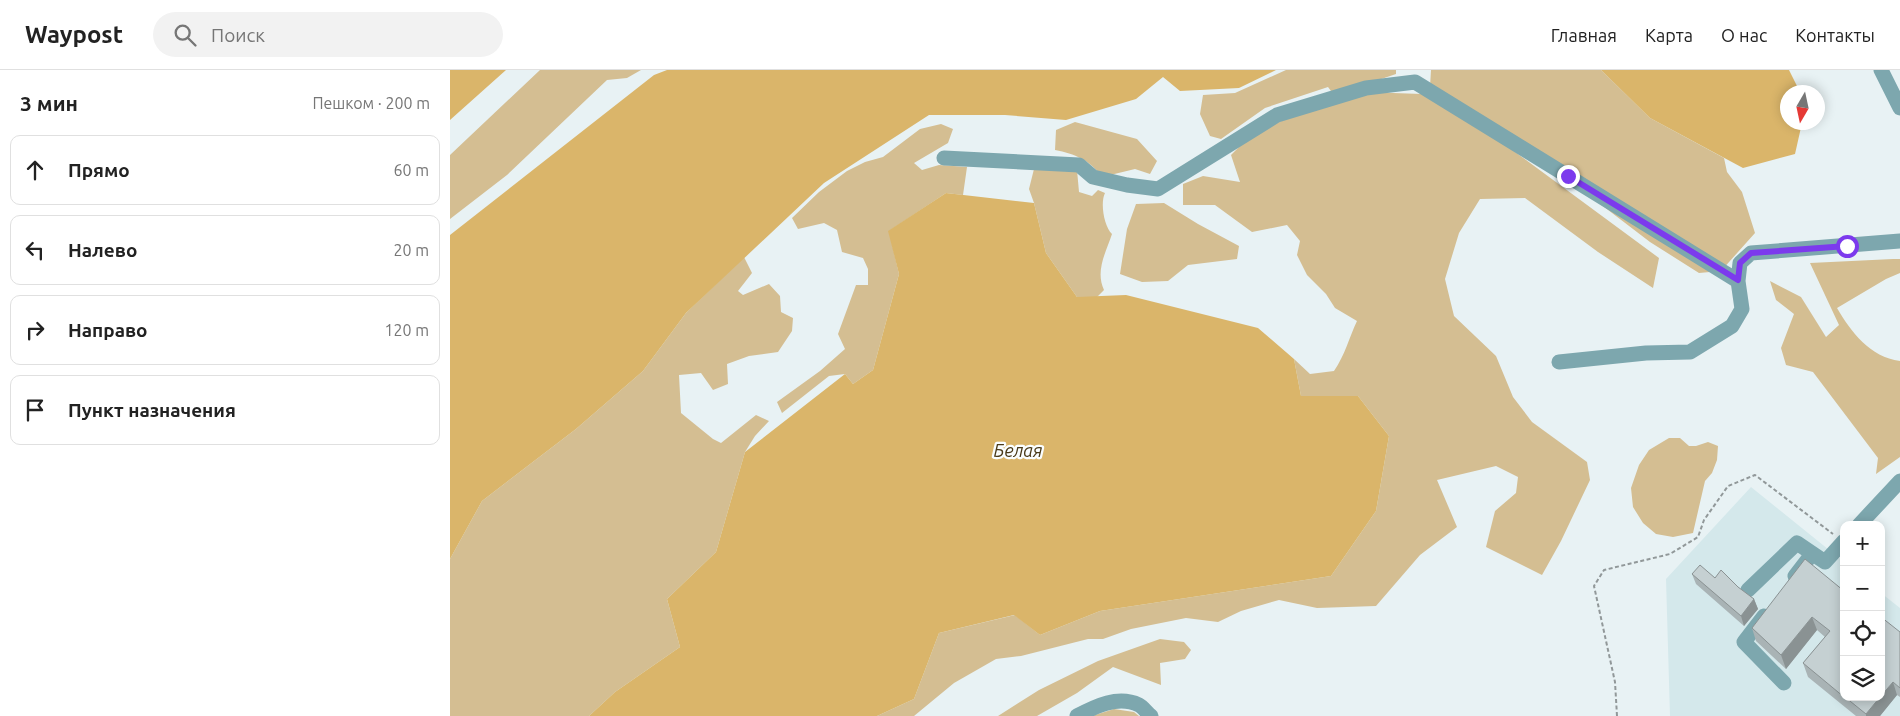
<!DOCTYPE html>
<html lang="ru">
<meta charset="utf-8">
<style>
body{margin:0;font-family:Ubuntu,sans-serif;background:#f2f2f2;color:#222}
.controls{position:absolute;right:15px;bottom:15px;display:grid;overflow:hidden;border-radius:10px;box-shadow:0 2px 12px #0003}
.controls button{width:45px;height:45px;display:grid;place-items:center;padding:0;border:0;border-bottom:1px solid #e0e0e0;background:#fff;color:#222;font:25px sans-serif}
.compass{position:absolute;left:1330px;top:15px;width:45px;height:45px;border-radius:50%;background:#fff;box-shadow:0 2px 12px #0003;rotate:189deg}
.stop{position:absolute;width:15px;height:15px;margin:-11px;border:4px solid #7c3aed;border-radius:50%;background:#fff}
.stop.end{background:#7c3aed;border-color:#fff;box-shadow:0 1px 5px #0008}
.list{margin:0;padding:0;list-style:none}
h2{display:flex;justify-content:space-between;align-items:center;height:65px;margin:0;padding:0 20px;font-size:21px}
h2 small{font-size:16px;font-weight:400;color:#767676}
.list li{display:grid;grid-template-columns:32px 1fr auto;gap:15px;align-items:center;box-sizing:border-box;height:70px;margin:0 10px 10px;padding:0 10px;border:1px solid #e0e0e0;border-radius:10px}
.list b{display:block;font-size:19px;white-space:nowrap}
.list em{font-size:16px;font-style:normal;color:#767676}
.icon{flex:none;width:28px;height:28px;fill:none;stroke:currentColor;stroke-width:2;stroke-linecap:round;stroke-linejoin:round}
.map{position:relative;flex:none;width:1450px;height:646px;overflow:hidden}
header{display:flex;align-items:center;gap:30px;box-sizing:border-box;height:70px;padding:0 25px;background:#fff;border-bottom:1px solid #e0e0e0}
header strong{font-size:24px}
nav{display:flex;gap:28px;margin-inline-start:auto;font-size:18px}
.search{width:350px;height:45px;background:#f2f2f2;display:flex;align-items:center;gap:12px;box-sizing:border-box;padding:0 18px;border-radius:28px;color:#767676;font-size:19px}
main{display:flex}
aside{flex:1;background:#fff}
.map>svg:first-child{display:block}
.built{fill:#d4e8eb}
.green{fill:#d4be92}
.water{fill:#dab56a}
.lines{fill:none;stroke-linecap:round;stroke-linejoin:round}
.path{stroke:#919899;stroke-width:2;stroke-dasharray:4 2.5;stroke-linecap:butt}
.minor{stroke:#7da7ae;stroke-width:15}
.wall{fill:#a9b3b5}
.shaded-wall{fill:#8a9293}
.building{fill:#c5d0d2;stroke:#8a9293}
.route{stroke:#7c3aed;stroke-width:6}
.labels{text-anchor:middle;stroke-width:4.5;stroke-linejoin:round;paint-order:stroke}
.water-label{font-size:18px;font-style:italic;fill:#4a3a19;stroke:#fafeff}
</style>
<header>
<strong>Waypost</strong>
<div class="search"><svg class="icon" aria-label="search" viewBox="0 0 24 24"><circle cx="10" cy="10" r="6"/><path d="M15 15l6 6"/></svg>Поиск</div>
<nav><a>Главная</a><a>Карта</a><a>О нас</a><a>Контакты</a></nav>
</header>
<main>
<aside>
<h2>3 мин<small>Пешком · 200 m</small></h2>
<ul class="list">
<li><svg class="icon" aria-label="ahead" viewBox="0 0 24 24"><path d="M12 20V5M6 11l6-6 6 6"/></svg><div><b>Прямо</b></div><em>60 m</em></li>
<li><svg class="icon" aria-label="left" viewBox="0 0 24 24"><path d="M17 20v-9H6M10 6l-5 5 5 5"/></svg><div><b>Налево</b></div><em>20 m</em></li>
<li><svg class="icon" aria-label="right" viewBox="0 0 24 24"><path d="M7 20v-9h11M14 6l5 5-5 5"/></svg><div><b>Направо</b></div><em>120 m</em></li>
<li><svg class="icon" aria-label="arrive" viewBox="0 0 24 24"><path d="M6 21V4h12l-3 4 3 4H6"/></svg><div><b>Пункт назначения</b></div></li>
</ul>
</aside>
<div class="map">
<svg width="1450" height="646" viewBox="0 0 1450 646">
<rect width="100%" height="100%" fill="#e8f2f4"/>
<path class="built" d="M1301,417L1394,492V627H1431V523L1450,538V646H1220L1216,509Z"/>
<path class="green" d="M90,0H191L177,8L157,10L57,105L0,149V85Z
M836,0H946V4L884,25L878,17L815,38L771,69L760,66L750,44L753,25L785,23Z
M981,0H1151L1200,48L1274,88L1277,102L1292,122L1305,163L1271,201L1249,203L1200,172L1048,56L980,17Z
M914,22L972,24L1057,76L1209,188L1203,218L1148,182L1075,128L1030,129L1009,163L995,209L1004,246L1046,286L1063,327L1082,352L1137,392L1140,410L1111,471L1092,505L1036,477L1045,441L1066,423L1068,407L1046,396L987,410L1007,457L970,485L926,536L867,538L829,530L791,541L768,552L736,548L681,559L653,569H638L571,586L546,589L504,613L464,646H427L464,629L489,563L565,545L590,565L650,541L881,506L926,441L939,366L908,326H851L844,289L860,304L884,301C895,285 899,268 907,251L885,238L876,224L857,205L847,185L850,171L837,155L802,162L765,135H733V114L753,106L790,112L781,85L806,60Z
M625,52L687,69L707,91L700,104L685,99L652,107C640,90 625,84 605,80L606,60Z
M491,54L503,59L498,73L464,93L472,100L489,95L517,97L513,125L496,123L439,161L449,204L423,300L403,314L395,304L379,306L332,343L327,332L370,301L395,279L388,264L406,215H418V199L413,188L392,182L387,160L374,153L348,159L342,148L369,122L397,101L415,92L433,87L470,59Z
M584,99L627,100L629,122L642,126L648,120L655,123C650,133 654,156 662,164C656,182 645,201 654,220L647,227H627L596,183L584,133L579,119Z
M714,133L748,154L789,176L787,189L738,195L718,211L692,212L670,204L677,159L686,134Z
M294,187L302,203L288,221L293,225L319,214L330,226L331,242L343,248L342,261L328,282L299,286L277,294L278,314L263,320L251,303L229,305L231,343L263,369L271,373L306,345L319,351L305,366L295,382L266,482L217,529L230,577L165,622L139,646H0V489L32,431L126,359L193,301L236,243Z
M1443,189H1450V203L1436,209L1387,238C1401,262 1420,287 1450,291V387L1426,404L1428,388L1363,302L1336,295L1331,278L1344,244L1326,230L1320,211L1351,227L1376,267L1389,255L1360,193Z
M1219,368H1230L1239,376H1246L1258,372L1268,376L1267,390L1262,403L1255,411L1243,463L1223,467L1206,464L1193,453L1183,437L1181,418L1189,395L1199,380Z
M710,569L734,572L741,580L735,589L710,593L711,615L663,597L627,623L587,646H548L589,620L648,591Z
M664,639L684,642L689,646H642Z"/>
<path class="water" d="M0,0H56L0,50Z
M217,0H826L789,18L730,21L713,7L686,29L616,50L555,45H479L374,113L236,243L193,301L126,359L32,431L0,489V165L204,5Z
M1151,0H1339L1350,22H1338V52L1352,53L1345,84L1293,98L1200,48Z
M496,123L584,133L596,183L627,227L676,225L808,258L844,289L851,326H908L939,366L926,441L881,506L650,541L590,565L564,545L489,563L464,629L427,646H139L165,622L230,577L217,529L266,482L295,382L395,304L403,314L423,300L449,204L438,161Z"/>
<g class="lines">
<path class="path" d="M1167,646L1165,612L1144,516L1154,500L1220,484L1248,467L1254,450L1278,416L1305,405L1383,464"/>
<path class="minor" d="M1431,0L1450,38
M494,88L629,95L643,107L677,115L708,119L827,45L916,18L965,12L1288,211
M1109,292L1196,283L1240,282L1282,256L1292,239L1288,211L1290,193L1301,183L1450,171
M1409,455L1450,411
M1345,506L1362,484
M1298,520L1347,473L1375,492L1394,471
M1314,546L1294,572L1334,613
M627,646C646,636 668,625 689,635C693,637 697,643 701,646"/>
</g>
<path class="wall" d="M1242,504L1265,508L1288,517L1304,529L1308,539L1294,556L1246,514Z
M1394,521V627H1431L1450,562V627L1447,625L1430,646H1406L1358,607L1353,593L1375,567L1367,560L1336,599L1306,571L1302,558Z"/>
<path class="shaded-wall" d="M1304,529L1308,539L1294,556L1291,546Z
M1362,547L1367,560L1336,599L1331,585Z
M1443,612L1447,625L1430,646H1416V644L1430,627H1431V626Z"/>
<path class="building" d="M1355,489L1394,521V627L1353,593L1380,561L1362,547L1331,585L1302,558Z
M1250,495L1265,508L1271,500L1288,517L1304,529L1291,546L1242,504Z
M1431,547L1450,562V618L1443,612L1431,626Z
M1395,627H1430L1416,644Z"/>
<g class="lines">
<path class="route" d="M1118,106L1288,210L1290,193L1301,183L1397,176"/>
</g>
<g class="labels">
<g class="water-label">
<text x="568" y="387">Белая</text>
</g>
</g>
</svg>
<div class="controls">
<button>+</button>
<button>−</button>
<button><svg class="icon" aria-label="locate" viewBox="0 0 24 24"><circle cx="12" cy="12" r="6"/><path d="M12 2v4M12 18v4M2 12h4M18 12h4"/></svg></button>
<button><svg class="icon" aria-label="layers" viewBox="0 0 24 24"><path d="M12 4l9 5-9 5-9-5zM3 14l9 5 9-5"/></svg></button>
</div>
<svg class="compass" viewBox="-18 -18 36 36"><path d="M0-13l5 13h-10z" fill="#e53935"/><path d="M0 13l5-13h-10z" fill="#767676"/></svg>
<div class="stop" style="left:1397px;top:176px"></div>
<div class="stop end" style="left:1118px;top:106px"></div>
</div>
</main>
